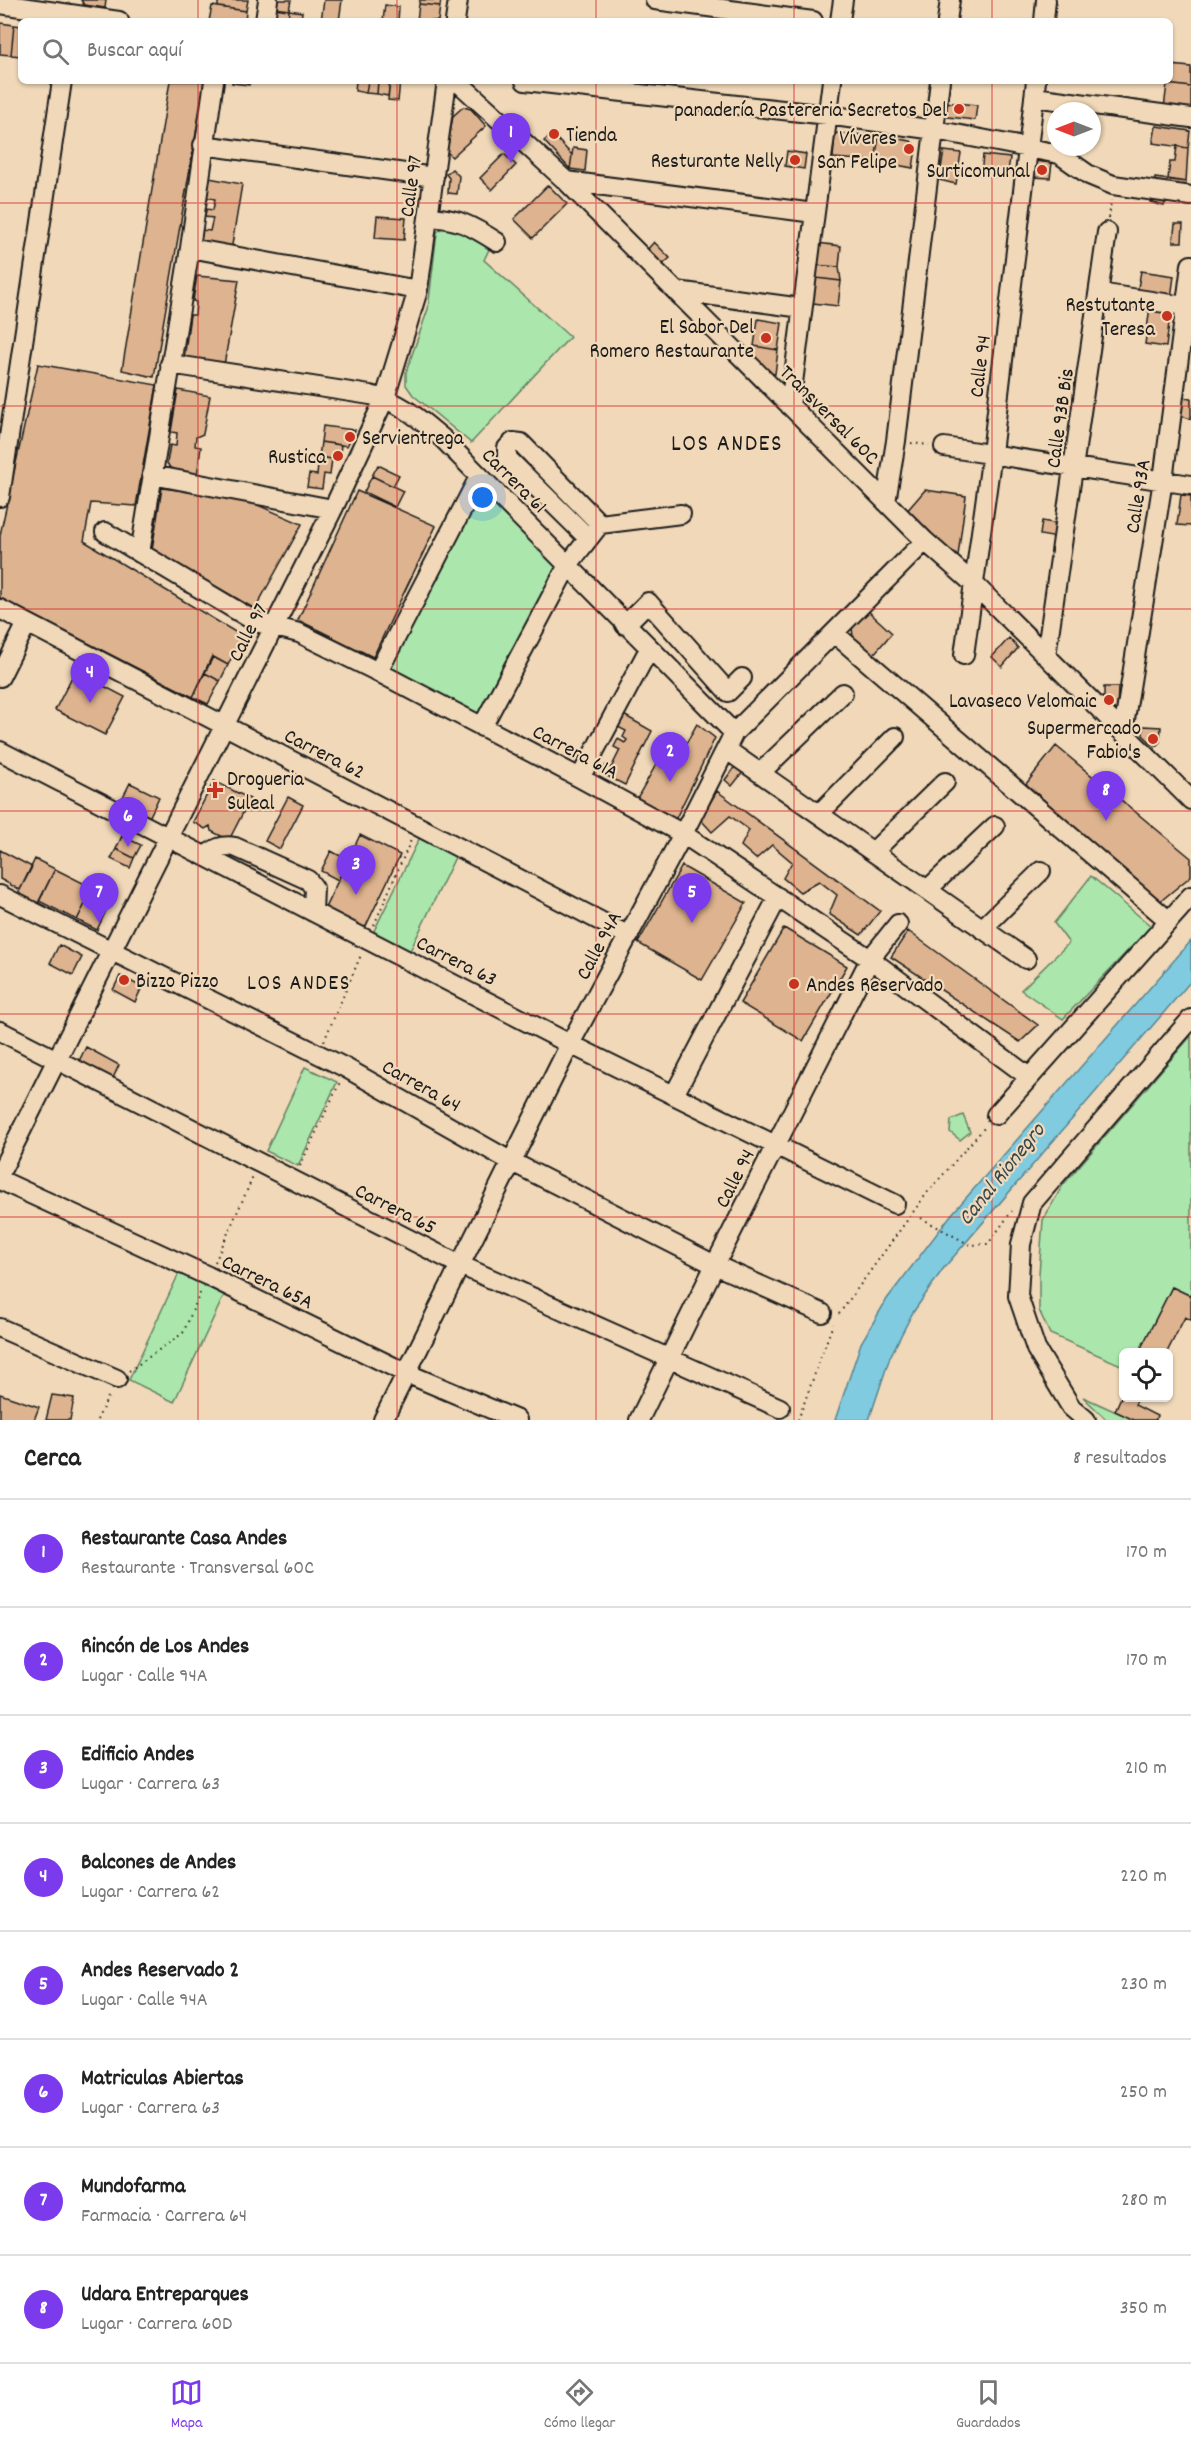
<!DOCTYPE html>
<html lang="es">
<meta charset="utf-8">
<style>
body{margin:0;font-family:Dekko,sans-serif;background:#f2f2f2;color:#222}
.controls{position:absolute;right:18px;bottom:18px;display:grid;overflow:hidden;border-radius:9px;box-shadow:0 2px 4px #0004}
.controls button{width:54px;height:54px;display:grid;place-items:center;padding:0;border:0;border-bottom:2px solid #e0e0e0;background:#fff;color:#222;font:30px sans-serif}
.compass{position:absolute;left:1047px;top:102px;width:54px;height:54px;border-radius:50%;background:#fff;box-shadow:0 2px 4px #0004;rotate:270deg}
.you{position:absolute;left:483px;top:498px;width:21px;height:21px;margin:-15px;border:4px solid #fff;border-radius:50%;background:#1a73e8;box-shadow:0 0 0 9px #1a73e833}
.badge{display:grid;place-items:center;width:39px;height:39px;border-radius:50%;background:#7c3aed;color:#fff;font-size:20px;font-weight:700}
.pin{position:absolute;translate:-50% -50px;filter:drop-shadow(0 2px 3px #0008)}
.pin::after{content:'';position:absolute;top:32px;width:21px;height:18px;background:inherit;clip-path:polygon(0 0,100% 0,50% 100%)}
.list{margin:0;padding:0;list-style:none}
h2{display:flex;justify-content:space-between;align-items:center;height:78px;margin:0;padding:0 24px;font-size:26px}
h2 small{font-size:20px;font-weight:400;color:#767676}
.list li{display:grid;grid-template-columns:39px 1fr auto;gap:18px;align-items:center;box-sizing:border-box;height:108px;padding:0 24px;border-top:2px solid #e0e0e0}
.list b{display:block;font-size:22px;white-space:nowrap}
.list p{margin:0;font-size:20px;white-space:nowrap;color:#767676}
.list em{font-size:20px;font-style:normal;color:#767676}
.icon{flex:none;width:33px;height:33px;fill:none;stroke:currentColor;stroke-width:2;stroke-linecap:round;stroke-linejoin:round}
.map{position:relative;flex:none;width:1191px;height:1420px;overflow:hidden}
.search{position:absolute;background:#fff;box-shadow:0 2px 4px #0004;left:18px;right:18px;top:18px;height:66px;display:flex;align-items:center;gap:15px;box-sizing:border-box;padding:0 21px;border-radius:9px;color:#767676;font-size:22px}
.sheet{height:942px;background:#fff}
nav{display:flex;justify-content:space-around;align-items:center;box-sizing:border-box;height:84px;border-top:2px solid #e0e0e0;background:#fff;font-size:16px;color:#767676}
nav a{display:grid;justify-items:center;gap:3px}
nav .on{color:#7c3aed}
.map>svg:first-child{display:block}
.green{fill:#abe6ac;stroke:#648164;stroke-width:1.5}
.water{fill:#80cbdf;stroke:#588591;stroke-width:1.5}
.building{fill:#deb38f;stroke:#1c1c1c;stroke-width:1.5}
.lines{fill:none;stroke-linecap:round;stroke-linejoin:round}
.minor-casing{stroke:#1c1c1c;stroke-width:22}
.path{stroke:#1c1c1c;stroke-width:2;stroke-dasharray:1.5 4.5;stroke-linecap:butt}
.minor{stroke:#f0d8b8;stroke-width:18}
.grid{fill:none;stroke:#d62828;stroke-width:1.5;stroke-opacity:0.55}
.poi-dot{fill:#c8321e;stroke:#f0d8b8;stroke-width:2}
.labels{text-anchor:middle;stroke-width:4.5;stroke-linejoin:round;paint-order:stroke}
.poi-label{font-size:21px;fill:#1c1c1c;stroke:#f0d8b8;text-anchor:end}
.street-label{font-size:21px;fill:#1c1c1c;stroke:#f0d8b8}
.neighbourhood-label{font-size:22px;letter-spacing:1.5px;fill:#1c1c1c;stroke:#f0d8b8}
.water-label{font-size:22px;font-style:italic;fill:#35484d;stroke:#f0d8b8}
.quarter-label{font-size:24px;letter-spacing:1.5px;fill:#1c1c1c;stroke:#f0d8b8}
</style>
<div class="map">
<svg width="1191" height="1420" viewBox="0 0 1191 1420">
<rect width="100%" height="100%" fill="#f0d8b8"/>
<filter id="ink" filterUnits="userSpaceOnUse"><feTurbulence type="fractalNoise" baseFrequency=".0167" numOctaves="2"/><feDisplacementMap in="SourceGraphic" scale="12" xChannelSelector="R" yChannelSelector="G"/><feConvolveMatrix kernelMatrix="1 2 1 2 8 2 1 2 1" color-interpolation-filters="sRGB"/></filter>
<g filter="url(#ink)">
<path class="green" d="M448,224L491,245L484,260L570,337L471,443L413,395L406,385V372L428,309L437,232Z
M480,489L559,560L479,719L389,669Z
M421,835L457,853L409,953L372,935Z
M1091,876L1151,926L1063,1019L1021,990L1069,943L1054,923Z
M1191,1036V1296L1172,1287L1139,1352H1124L1123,1366L1050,1334L1039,1310V1274L1043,1220L1063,1185Z
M305,1067L337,1082L298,1166L266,1151Z
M963,1115L970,1132L960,1140L950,1132L951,1120Z
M181,1269L226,1291L174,1402L129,1380Z
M1083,1397L1134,1420H1107Z"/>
<path class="water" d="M1191,941V981L943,1269L912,1314L890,1357L869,1420H835L861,1343L887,1299L951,1215Z"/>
<path class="building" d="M81,0H106L105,8L84,5Z
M218,0H248L246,11L218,7Z
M274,0H291L289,10L273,8Z
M324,0H342L339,21H321Z
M420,0H441L440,6L419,4Z
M419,4L440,6L438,21H417Z
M385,5L399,7L398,21H383Z
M212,6L246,11L245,21H209Z
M273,8L289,10L288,21H271Z
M289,10L302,12L301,21H288Z
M0,23L14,25L11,55L0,54Z
M14,25L21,26V56L11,55Z
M1170,65L1191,67V87L1167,84L1168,81H1170Z
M170,81H205L154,377L122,370Z
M232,81H250L249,85L232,83Z
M356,81H368L366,93L355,91Z
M368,81H378L377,94L366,93Z
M378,81H390L388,96L377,94Z
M390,81H400L398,101L388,100Z
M1167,84L1191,87V112L1164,108Z
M943,102L977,105L975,120L948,117L942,112Z
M463,107L471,109L486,126L452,157L447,152L453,116Z
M1156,126L1190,131L1188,148L1153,143Z
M835,133L879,136L875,161L833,158Z
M879,136L911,141L916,148L913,168L875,161Z
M549,137H555L572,155L570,169L544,141Z
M1177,146L1188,148L1186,182L1168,179L1170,162H1175Z
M573,148L587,150L585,171L570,169Z
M934,149L944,151L939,180L929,179Z
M787,151L806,154L804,169L785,166Z
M944,151L961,153L956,184L939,180Z
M504,154L516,165L492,190L480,178Z
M983,155L1010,158L1007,178L981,175Z
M1034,161L1052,163L1050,178L1033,177Z
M452,169L459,176L457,194L448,193L449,178L446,174Z
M209,178L242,184L231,251L198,245L201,230L210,231L213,218L205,217L206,209L213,210L215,199L205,197Z
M1155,178L1186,182L1185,190L1154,189Z
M548,185L567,204L533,238L514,219Z
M1152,195L1166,199L1164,206L1150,202Z
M377,216L406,218L404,240L375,238Z
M1175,224H1183L1182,242H1173Z
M654,242L670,258L661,266L646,251Z
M817,243L841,246L839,267L814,265Z
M814,265L839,267L841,281L816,278Z
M1141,271L1174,276L1171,298L1137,293Z
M197,276L239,280L224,365L184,359L190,315H195L196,302L193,301Z
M816,278L841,281L838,306L813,303Z
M1150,307L1169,312L1170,315L1166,347L1145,344Z
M758,319L782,323L778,350L754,346Z
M754,346L778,350L775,374L767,373L749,365Z
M38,364L157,385L136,506L91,503L84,541L242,636L228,665L212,656L193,697L0,598V535Z
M178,390L210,396L203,434L196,437L195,446L201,447L197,475L172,471L167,463L170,445L176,446L177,433L171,432Z
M1176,397L1191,398V419L1174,414Z
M323,426L355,430L347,446L321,442Z
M321,442L341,445L339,460L319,457Z
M319,457L332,459L330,475L324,474L322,489L307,487L309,474L317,475Z
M378,465L399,475L393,486L372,476Z
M372,476L403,491L395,507L364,492Z
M162,488L241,498L302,524L255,609L152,550Z
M925,490L966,496L957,563L906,512Z
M357,491L436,526L373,657L298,620Z
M1181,495L1191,496V526L1177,525Z
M1042,521L1059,524L1057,538L1040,535Z
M867,610L892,633L873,655L853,637L852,627Z
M1009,638L1018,648L1002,667L992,657Z
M213,657L228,665L220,681L205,673Z
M75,671L125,697L105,735L55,710Z
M205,673L220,681L208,704L193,697Z
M1104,687H1118L1117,712H1108L1098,703L1104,697Z
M622,714L652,731L625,785L601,773L606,765L611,768L620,750L614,747L618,739L625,743L627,740L623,737L626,731L616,726Z
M697,724L715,738L674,822L636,800L661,756L674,765Z
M1143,726L1161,727L1160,742L1155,747L1143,735Z
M1056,746L1191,858V876L1157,904L1026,784Z
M736,765L744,771L732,786L725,780Z
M214,781L250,799L229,840L211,831L210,826L205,829L193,822Z
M130,783L159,797L149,818L126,807L127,804L121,801Z
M717,791L880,911L861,935L829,914L837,895L819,881L800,892L783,878L792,862L772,845L756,859L741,846L749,830L730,816L712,832L700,819Z
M288,797L303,805L280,849L265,841Z
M360,835L400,855L364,930L324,910Z
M122,836L141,845L134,858L116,849Z
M116,849L134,858L130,868L111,859Z
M0,850L32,867L20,890L0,879Z
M331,851L348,860L338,880L321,871Z
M35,859L55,869L37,906L17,896Z
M682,866L746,903L702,980L638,943Z
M55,869L93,888L77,920L39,901Z
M93,888L109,895L105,902L109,904L97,930L77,920Z
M784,928L847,966L803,1041L740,1003Z
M908,931L1038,1025L1020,1042L891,957Z
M59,945L82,957L73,975L50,963Z
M120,976L142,987L135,1002L113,990Z
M86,1047L119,1065L113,1078L79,1061Z
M1172,1287L1191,1296V1320L1185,1317L1167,1352H1139Z
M0,1394L39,1407L34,1420H0Z
M52,1395L74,1398L70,1420H46Z
M1121,1397L1138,1398L1135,1405L1157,1416L1155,1420H1134L1115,1411Z"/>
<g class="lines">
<g class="minor-casing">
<path id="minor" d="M655,0L813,21
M0,4L119,21
M265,21L268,0
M455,21L458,0
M840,21L843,0
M947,21L950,0
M1044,21L1046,0
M457,81L566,181L925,541L975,585L1191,800
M525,81L827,115L935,130L1059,154L1089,175L1113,185L1191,196
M1034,97L1191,118
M203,145L434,177
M566,181L814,213
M428,217C458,218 472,226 497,242
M190,248L418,290
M677,291L802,308
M1099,293L1191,307
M170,364L370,395C402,402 418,418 442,438L734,733
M790,406L832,81
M944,447L1191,485
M152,475L333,509
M0,497L62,81
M886,502L896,441L940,81
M105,532L256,622L299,633L378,672L580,778L683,834L870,959L1029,1077
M588,538L507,458V448L513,442L521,443L600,524
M140,553L190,248L214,81
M0,609L629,936
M625,625L648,602L728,692L742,678
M834,633L1168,920
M964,655L992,453L1036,81
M1046,656L1107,232
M378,672L479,477
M0,677L27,623
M482,727L568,565L600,524L681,514
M1123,732L1163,480L1191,265
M727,750L1026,959
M0,751L570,1044L895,1204
M760,773L843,693
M580,778L649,649
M819,814L895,737
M873,852L945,782
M205,856C215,849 222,844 235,847L308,880L314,888L313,912
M927,890L995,826
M0,895L346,1068L512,1162L715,1265L822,1313
M982,929L1041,871
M0,1031L460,1265L780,1408
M674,1095L778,897
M996,1115L1191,896
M0,1173L333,509L385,398L418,290L447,81
M0,1180L208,1276L406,1373L517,1420
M0,1328L117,1379
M383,1420L570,1044L683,834L734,733L925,541
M639,1420L715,1265L870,959L898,924
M1086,1420L1071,1407L1036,1349L1018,1296L1021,1244L1032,1203L1191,1019"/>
</g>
<path class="path" d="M1109,218L1111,200
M911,443L929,445
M374,925L411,840
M324,1041L361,955
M300,1166L340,1082
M921,1218L970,1245L988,1244L1012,1211
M215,1262L253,1177
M839,1314L927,1193L985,1127
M129,1371L183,1333L201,1291
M97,1420L110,1393
M798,1420L833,1324"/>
<use href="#minor" class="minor"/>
</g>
</g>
<path class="grid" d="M198,0V21M397,0V21M596,0V21M794,0V21M992,0V21M198,81V1420M397,81V1420M596,81V1420M794,81V1420M992,81V1420M0,203H1191M0,406H1191M0,609H1191M0,811H1191M0,1014H1191M0,1217H1191"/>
<g class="poi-dot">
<circle cx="959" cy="109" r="6"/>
<circle cx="554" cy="134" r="6"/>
<circle cx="909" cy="149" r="6"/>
<circle cx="795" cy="160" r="6"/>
<circle cx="1042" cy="170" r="6"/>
<circle cx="1167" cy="316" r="6"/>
<circle cx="766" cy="338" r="6"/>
<circle cx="350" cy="437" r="6"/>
<circle cx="338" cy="456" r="6"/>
<circle cx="1109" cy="700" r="6"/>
<circle cx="1153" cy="739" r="6"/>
<path d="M212 781h6v6h6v6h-6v6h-6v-6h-6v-6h6z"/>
<circle cx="124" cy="980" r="6"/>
<circle cx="794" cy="984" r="6"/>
</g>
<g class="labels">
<g class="poi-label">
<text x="947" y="116">panadería Pastereria Secretos Del</text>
<text x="566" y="141" text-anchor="start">Tienda</text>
<text x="897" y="144">Víveres<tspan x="897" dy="24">San Felipe</tspan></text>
<text x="783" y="167">Resturante Nelly</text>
<text x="1030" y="177">Surticomunal</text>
<text x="1155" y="311">Restutante<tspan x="1155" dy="24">Teresa</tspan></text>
<text x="754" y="333">El Sabor Del<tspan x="754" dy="24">Romero Restaurante</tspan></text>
<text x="362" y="444" text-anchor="start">Servientrega</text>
<text x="326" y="463">Rustica</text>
<text x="1097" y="707">Lavaseco Velomaic</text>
<text x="1141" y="734">Supermercado<tspan x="1141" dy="24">Fabio's</tspan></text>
<text x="227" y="785" text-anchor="start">Drogueria<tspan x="227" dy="24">Suleal</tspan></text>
<text x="136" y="987" text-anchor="start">Bizzo Pizzo</text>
<text x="806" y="991" text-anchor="start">Andes Reservado</text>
</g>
<g class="street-label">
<text transform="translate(410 186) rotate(-82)" y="7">Calle 97</text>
<text transform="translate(979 366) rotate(-83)" y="7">Calle 94</text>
<text transform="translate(830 414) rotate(45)" y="7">Transversal 60C</text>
<text transform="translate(1059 418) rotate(-82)" y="7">Calle 93B Bis</text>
<text transform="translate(515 480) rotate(45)" y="7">Carrera 61</text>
<text transform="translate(1137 496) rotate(-81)" y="7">Calle 93A</text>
<text transform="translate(247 632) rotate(-63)" y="7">Calle 97</text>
<text transform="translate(576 751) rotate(28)" y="7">Carrera 61A</text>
<text transform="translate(325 753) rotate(27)" y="7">Carrera 62</text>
<text transform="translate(598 945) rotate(-62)" y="7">Calle 94A</text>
<text transform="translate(457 960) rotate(27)" y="7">Carrera 63</text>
<text transform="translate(422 1085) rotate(29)" y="7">Carrera 64</text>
<text transform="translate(734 1178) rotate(-63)" y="7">Calle 94</text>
<text transform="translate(396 1208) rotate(27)" y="7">Carrera 65</text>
<text transform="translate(268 1281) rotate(26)" y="7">Carrera 65A</text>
</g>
<g class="neighbourhood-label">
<text x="299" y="989">LOS ANDES</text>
</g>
<g class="water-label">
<text transform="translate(1000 1173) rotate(-51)" y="8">Canal Rionegro</text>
</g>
<g class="quarter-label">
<text x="727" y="450">LOS ANDES</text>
</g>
</g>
</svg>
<div class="controls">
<button><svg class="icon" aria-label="locate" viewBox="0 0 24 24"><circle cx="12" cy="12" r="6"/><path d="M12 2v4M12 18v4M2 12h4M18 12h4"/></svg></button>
</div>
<svg class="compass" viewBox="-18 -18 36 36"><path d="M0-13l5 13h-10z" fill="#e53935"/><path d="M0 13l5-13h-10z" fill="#767676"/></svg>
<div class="you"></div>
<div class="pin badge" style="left:511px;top:163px">1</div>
<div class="pin badge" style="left:670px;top:782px">2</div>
<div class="pin badge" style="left:356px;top:895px">3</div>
<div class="pin badge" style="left:90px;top:703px">4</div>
<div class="pin badge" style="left:692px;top:923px">5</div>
<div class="pin badge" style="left:128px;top:847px">6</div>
<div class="pin badge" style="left:99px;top:923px">7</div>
<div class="pin badge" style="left:1106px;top:821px">8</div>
<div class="search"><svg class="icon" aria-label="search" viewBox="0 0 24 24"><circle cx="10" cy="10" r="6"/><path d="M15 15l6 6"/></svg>Buscar aquí</div>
</div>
<section class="sheet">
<h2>Cerca<small>8 resultados</small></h2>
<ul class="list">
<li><span class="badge">1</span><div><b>Restaurante Casa Andes</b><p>Restaurante · Transversal 60C</p></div><em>170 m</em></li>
<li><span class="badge">2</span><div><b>Rincón de Los Andes</b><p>Lugar · Calle 94A</p></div><em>170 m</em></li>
<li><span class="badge">3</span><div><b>Edificio Andes</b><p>Lugar · Carrera 63</p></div><em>210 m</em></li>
<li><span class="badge">4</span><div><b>Balcones de Andes</b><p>Lugar · Carrera 62</p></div><em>220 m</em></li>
<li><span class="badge">5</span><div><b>Andes Reservado 2</b><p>Lugar · Calle 94A</p></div><em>230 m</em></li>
<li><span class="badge">6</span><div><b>Matriculas Abiertas</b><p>Lugar · Carrera 63</p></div><em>250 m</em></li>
<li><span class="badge">7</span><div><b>Mundofarma</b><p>Farmacia · Carrera 64</p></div><em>280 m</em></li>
<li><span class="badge">8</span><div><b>Udara Entreparques</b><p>Lugar · Carrera 60D</p></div><em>350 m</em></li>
</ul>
</section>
<nav>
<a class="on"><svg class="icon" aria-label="map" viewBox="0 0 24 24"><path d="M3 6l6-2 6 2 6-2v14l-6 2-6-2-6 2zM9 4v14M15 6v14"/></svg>Mapa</a>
<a><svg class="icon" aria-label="directions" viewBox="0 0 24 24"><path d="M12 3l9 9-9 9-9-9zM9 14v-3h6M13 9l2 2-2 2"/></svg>Cómo llegar</a>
<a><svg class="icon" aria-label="saved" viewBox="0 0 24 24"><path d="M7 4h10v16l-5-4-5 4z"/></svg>Guardados</a>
</nav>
